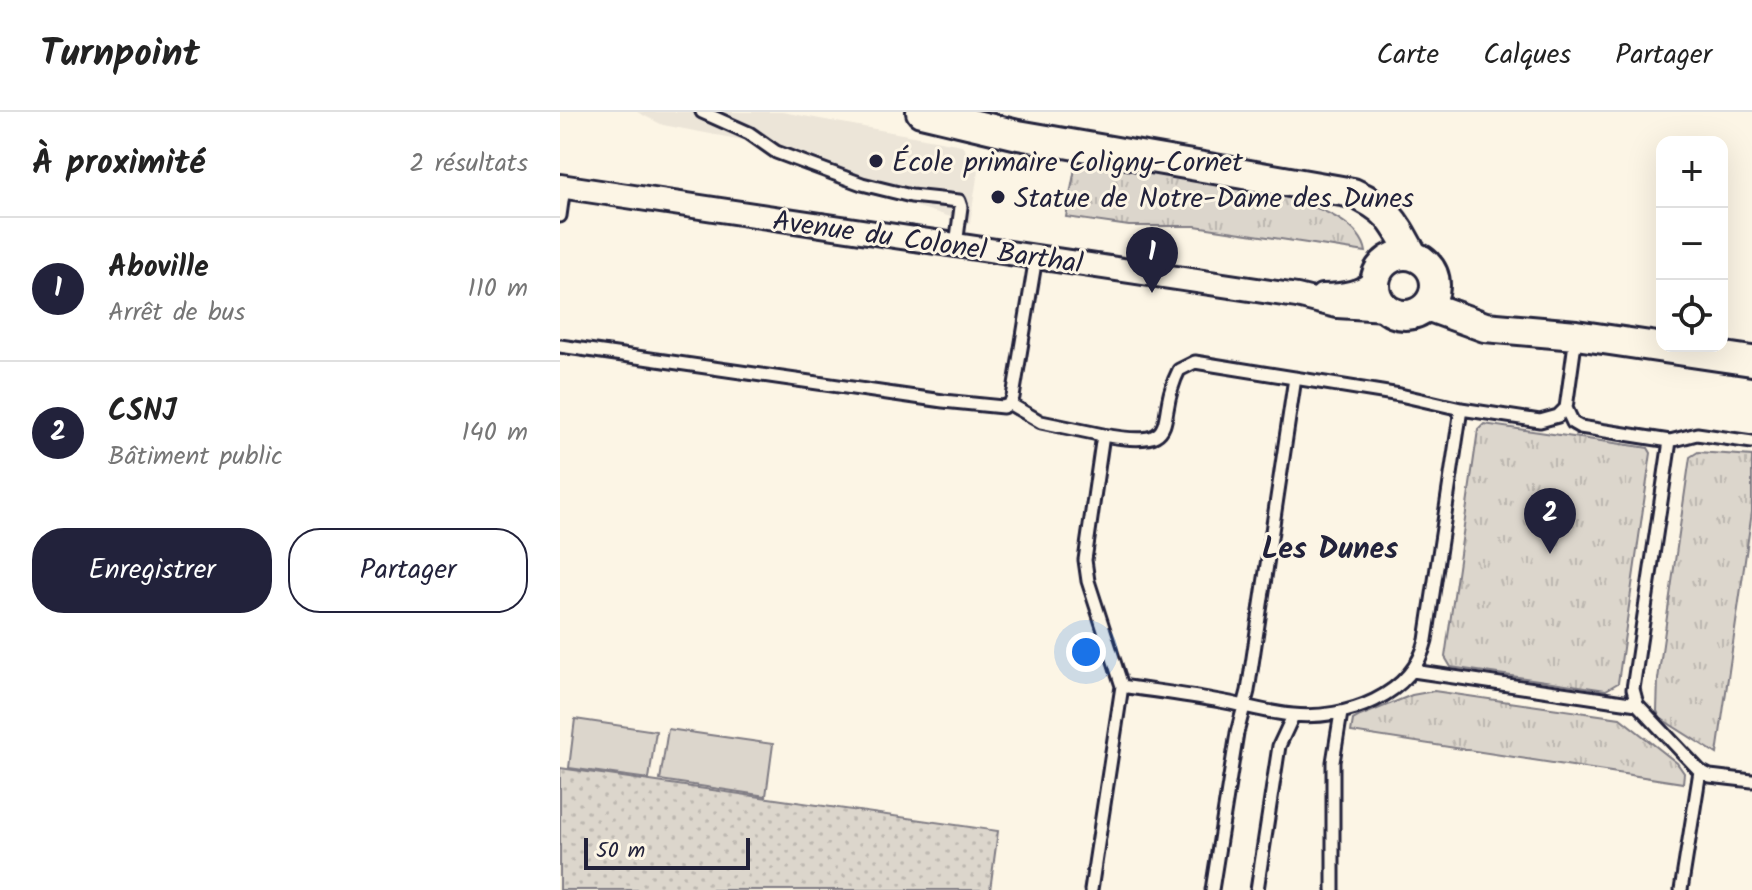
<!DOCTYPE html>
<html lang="fr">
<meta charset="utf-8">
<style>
body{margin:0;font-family:Kalam,sans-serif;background:#f6f6f6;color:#222}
.controls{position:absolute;right:24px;top:24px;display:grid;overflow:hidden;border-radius:16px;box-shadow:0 8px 32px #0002}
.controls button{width:72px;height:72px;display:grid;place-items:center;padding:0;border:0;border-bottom:2px solid #e0e0e0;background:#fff;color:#222;font:40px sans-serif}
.scale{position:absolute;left:24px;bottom:20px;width:166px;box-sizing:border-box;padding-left:8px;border:4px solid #22223b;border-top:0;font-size:22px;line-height:28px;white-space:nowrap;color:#22223b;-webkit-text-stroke:6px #fcf5e5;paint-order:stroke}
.you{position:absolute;left:526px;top:540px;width:28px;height:28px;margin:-20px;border:6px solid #fff;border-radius:50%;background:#1a73e8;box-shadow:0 0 0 12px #1a73e833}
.badge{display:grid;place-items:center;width:52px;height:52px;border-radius:50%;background:#22223b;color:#fff;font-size:26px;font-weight:700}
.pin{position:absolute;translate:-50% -66px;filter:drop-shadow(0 2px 4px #0008)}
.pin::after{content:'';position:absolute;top:42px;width:28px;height:24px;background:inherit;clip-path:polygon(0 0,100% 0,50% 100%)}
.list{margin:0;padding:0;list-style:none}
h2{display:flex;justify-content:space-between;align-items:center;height:104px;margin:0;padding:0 32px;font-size:34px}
h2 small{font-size:26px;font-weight:400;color:#767676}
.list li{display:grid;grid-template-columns:52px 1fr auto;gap:24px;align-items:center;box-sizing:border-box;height:144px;padding:0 32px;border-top:2px solid #e0e0e0}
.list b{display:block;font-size:30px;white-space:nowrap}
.list p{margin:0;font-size:26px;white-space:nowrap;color:#767676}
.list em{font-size:26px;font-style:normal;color:#767676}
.actions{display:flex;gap:16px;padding:24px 32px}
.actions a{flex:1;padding:18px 0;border:2px solid #22223b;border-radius:32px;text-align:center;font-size:28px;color:#22223b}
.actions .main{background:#22223b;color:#fff}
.icon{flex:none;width:44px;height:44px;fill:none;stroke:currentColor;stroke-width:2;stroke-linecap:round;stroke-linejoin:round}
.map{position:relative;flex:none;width:1192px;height:778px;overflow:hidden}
header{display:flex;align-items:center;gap:48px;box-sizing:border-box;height:112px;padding:0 40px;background:#fff;border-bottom:2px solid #e0e0e0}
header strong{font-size:38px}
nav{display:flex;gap:44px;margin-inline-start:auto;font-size:28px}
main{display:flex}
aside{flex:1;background:#fff}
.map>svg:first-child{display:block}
.built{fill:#ece5d8}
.grass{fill:url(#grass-tufts);stroke:#7f7c84;stroke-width:2}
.park{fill:url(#park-dots);stroke:#7f7c84;stroke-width:2}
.garden{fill:#dcd6cc;stroke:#7f7c84;stroke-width:2}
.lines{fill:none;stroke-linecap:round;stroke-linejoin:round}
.service-casing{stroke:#22223b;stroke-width:17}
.minor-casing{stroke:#22223b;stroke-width:28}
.tertiary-casing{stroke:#22223b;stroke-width:34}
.service{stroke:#fcf5e5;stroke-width:11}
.minor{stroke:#fcf5e5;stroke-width:22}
.tertiary{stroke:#fcf5e5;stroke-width:28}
.poi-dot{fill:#22223b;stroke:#fcf5e5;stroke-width:3}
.labels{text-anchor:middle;stroke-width:6;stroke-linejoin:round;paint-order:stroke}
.poi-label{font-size:28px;fill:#22223b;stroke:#fcf5e5;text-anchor:start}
.street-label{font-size:28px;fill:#22223b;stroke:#fcf5e5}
.neighbourhood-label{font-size:30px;font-weight:bold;fill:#22223b;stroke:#fcf5e5}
</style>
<header>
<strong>Turnpoint</strong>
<nav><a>Carte</a><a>Calques</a><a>Partager</a></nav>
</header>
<main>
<aside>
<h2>À proximité<small>2 résultats</small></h2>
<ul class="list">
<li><span class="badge">1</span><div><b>Aboville</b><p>Arrêt de bus</p></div><em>110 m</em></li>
<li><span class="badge">2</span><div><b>CSNJ</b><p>Bâtiment public</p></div><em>140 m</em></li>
</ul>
<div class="actions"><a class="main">Enregistrer</a><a>Partager</a></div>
</aside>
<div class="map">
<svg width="1192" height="778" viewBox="0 0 1192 778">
<defs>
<pattern id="grass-tufts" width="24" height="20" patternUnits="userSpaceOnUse" patternTransform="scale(2)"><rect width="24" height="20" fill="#dcd6cc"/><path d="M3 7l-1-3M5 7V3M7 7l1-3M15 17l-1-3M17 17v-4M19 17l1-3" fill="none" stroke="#bcb7b0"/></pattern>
<pattern id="park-dots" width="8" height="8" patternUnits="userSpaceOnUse" patternTransform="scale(2)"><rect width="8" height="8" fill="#dcd6cc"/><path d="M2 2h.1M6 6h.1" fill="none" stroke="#bcb7b0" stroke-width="1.8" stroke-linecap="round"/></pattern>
</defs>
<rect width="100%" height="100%" fill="#fcf5e5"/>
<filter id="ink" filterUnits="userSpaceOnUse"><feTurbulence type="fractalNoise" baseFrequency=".0125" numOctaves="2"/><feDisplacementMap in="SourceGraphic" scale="16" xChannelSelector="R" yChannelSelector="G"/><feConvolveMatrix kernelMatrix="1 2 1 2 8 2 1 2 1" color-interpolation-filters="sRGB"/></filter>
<g filter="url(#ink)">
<path class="built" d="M77,0H222L402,33L418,59L410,111L233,56L206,42L199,31L103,13Z"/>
<path class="grass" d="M516,51C572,59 796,74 806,140L635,114H569L506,105Z
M924,312L1082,335L1088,336L1091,341L1058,571L1046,578L891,555L885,545L918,318Z
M1138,340L1192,344V400L1157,642L1100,606L1097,599L1098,567L1130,345Z
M874,579L1060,606L1117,651L1124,661L1123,671L791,620L793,608L800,604L852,583Z"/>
<path class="park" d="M0,656L438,719L430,778H0Z"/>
<path class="garden" d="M15,607L96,619L89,667L9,656Z
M108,617L213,632L206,684L100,668Z"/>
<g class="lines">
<g class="service-casing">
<path id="service" d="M142,0L189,21L216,40L302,72L351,84L399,89L401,95L396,133
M0,104L4,75
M1016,224L1006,296L1013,311L1020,315L1110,329L1137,322L1192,330
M0,234L383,289L443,295L450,292L453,285L476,145
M450,292L481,310L543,323
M1110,329L1073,577L1077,592L1140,659L1150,664L1192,669
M853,559L1077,592
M562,574C595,579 628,583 660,589C684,593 708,601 733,603C786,608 853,584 866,528L901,297
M531,778L562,574L528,469L525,448L543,323C628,338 593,308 619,258L635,250L840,283L901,297L980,309L998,304L1006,296
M652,778L677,621L688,579L735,266
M697,778L719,634L733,604
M773,778V650L781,601
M1121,778L1140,659"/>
</g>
<g class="minor-casing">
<path id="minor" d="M0,74L737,184L777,194L826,197
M762,184C780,184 801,182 814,169"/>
</g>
<g class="tertiary-casing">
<path id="tertiary" d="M361,0L458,23L793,81C829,97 834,109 853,144
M815 173a30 30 0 1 1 60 0a30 30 0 1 1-60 0Z
M867,194L925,215L1016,223L1192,249"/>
</g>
<use href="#service" class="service"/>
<use href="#minor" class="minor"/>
<use href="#tertiary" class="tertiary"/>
</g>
</g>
<g class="poi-dot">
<circle cx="316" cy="49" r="8"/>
<circle cx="438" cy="85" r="8"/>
</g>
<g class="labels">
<g class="poi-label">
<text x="332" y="59">École primaire Coligny-Cornet</text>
<text x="454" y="95">Statue de Notre-Dame des Dunes</text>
</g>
<g class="street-label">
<text transform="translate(368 129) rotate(8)" y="10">Avenue du Colonel Barthal</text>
</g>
<g class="neighbourhood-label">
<text x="770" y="446">Les Dunes</text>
</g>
</g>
</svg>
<div class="controls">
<button>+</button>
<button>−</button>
<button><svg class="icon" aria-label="locate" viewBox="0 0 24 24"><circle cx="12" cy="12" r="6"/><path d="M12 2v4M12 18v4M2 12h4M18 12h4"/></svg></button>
</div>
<div class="scale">50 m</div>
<div class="you"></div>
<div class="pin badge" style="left:592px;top:181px">1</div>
<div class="pin badge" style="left:990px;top:442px">2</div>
</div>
</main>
